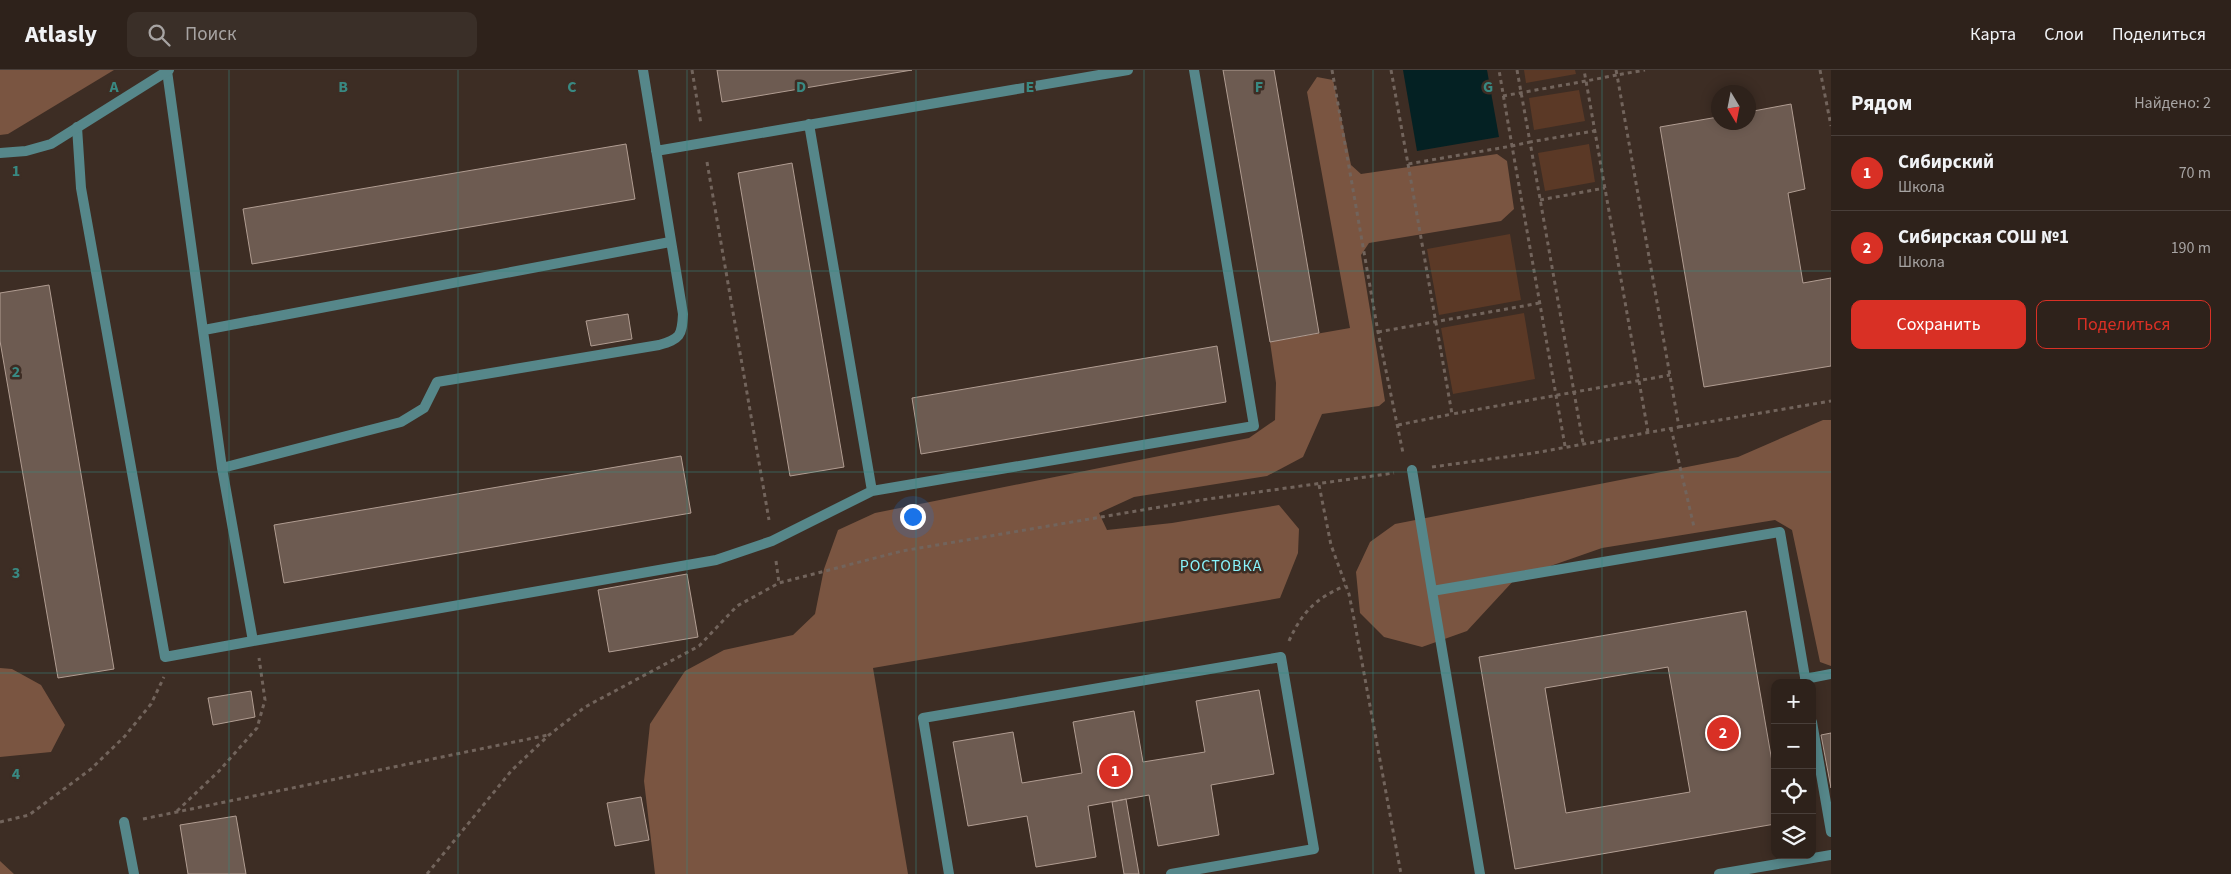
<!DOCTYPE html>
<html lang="ru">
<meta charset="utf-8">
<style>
body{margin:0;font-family:"Source Sans 3",sans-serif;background:#3a2f28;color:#f1f3f6}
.controls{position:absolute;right:15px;bottom:15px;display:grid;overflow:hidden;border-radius:10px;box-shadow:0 2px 12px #0003}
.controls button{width:45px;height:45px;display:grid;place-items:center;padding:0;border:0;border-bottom:1px solid #493f3a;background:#2e221b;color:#f1f3f6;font:25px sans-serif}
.compass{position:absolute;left:1711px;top:15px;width:45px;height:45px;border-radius:50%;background:#2e221b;box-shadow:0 2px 12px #0003;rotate:170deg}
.you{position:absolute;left:912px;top:446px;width:18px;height:18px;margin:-12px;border:4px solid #fff;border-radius:50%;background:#1a73e8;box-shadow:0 0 0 8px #1a73e833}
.badge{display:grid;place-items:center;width:32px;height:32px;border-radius:50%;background:#d93025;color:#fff;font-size:16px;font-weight:700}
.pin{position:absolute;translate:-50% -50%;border:2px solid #fff;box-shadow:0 1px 5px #0006}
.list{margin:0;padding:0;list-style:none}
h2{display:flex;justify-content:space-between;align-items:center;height:65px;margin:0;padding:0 20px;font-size:21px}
h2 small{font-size:16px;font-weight:400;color:#a7a4a3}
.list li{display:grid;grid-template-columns:32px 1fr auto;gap:15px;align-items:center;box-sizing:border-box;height:75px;padding:0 20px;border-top:1px solid #493f3a}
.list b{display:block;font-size:19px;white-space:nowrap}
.list p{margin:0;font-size:16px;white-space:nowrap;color:#a7a4a3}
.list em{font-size:16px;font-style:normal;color:#a7a4a3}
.actions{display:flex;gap:10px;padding:15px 20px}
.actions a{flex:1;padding:11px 0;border:1px solid #d93025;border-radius:10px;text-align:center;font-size:18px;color:#d93025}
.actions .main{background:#d93025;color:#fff}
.icon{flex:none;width:28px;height:28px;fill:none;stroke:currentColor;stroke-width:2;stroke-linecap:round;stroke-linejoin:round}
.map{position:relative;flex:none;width:1831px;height:804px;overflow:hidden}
header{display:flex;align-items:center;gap:30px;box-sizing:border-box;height:70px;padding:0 25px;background:#2e221b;border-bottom:1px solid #493f3a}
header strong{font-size:24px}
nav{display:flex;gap:28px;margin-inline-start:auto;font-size:18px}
.search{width:350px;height:45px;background:#3a2f28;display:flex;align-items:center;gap:12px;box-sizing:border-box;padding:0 18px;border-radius:10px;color:#a7a4a3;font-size:19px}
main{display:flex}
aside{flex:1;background:#2e221b}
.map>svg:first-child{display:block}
.green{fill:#5b3926}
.forest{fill:#7a5541}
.water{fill:#042123}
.building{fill:#6d5b51;stroke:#b19d92;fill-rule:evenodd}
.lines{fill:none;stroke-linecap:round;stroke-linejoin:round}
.path{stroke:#72645c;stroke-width:3;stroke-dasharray:4 4;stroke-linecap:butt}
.service{stroke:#56878a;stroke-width:10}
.tertiary{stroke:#56878a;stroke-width:10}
.grid{fill:none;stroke:#398982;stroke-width:1;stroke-opacity:0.55}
.labels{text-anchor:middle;stroke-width:5;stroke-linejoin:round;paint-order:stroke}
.quarter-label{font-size:16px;letter-spacing:1px;fill:#89f4fc;stroke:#3d2d24}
.grid-label{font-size:16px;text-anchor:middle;font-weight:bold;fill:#398982;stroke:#3d2d24;stroke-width:5;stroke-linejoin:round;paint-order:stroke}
</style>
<header>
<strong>Atlasly</strong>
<div class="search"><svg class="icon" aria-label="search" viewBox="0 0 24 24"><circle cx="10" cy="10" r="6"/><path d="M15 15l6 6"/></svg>Поиск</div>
<nav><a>Карта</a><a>Слои</a><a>Поделиться</a></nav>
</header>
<main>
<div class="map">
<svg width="1831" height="804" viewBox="0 0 1831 804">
<rect width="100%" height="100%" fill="#3d2d24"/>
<path class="green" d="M1524,0H1575L1576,4L1526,13Z
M1579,20L1585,51L1534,60L1529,28Z
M1589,74L1595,112L1545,121L1538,83Z
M1510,164L1521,230L1439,245L1427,179Z
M1524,243L1535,309L1453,324L1441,258Z"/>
<path class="forest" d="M0,0H114L8,64L0,65Z
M1317,7L1333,10L1351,95L1361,104L1497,84L1507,91L1514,139L1501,151L1369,173L1361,185L1385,331L1379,336L1322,344L1303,387L1267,406L1134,427L1099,443L1107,460L1172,453L1279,435L1299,459L1298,483L1280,528L873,598L908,804H655L644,711L650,654L685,601L724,580L793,565L815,544L824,499L838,460L875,443L1249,368L1275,350L1276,313L1270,272L1350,258L1307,22Z
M1823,350H1831V596L1820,592L1792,460L1775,450L1602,478L1516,508L1467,561L1422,577L1384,567L1360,543L1356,502L1370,472L1395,454L1738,387Z
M0,598L12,599L41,615L65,655L51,682L0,687Z
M0,791L14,804H0Z"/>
<path class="water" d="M1403,0H1487L1499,67L1417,81Z"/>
<path class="building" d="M717,0H912L722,32Z
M1223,0H1274L1319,263L1270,272Z
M1791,34L1805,119L1788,123L1803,213L1831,208V296L1704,317L1660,57L1718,47V52H1748V42Z
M626,74L635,129L252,194L243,139Z
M792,93L844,397L790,406L738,103Z
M49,215L114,599L58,608L0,271V223Z
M628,244L632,269L591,276L586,251Z
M1217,276L1226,332L921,384L912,328Z
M681,386L691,443L284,513L274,455Z
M687,504L698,567L609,582L598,520Z
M1746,541L1775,709V754L1515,799L1479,587ZM1668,597L1690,722L1566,743L1545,618Z
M1259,620L1274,704L1211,715L1219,765L1158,776L1149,725L1088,736L1096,787L1036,797L1027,746L968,756L953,672L1013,662L1022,713L1082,703L1073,652L1134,641L1143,692L1205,682L1196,631Z
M251,621L255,647L213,655L208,628Z
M1831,663V718L1821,665Z
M641,727L649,770L615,776L607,733Z
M1126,729L1139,804H1124L1112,732Z
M236,746L246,804H188L180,755Z"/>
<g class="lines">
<path class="path" d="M692,0L701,54
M1332,0L1378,262L1403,383
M1391,0L1408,94L1512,76L1499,0
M1517,0L1530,72L1594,61
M1616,0L1617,5L1645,0
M1820,0L1831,56
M1503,26L1586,11L1584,0
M707,92L769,450
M1408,94L1452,344L1670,305
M1540,130L1605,118
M1378,262L1540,233
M1398,355L1452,344
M1679,357L1831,331
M1671,358L1694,457
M1565,376L1512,76L1530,72L1583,373
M1432,397L1534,383L1679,357L1617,5L1586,11L1648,362
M1319,415L1331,475L1349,524L1354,549L1401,804
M776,491L779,513
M1289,571C1302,542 1316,528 1345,516
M177,741L219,701L257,658L265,630L259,588
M143,749L548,665
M0,752L29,745L91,699L125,666L151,634L164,607
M427,804L512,700L549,665L585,637L699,576L737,536L779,513L902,481L1201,430L1394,403"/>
<path class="service" d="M809,54L872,421L1254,356L1194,0
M77,57L81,118L165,587L253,571L222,398L167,1
M656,81L1128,0
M204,260L670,172
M222,398L401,352L424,338L437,312L659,275C680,269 682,266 683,244L643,0
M1412,400L1432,521
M253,571L716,490L772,471L872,421
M1805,609L1831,604
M1812,652L1831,762
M124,752L134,804
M949,804L923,648L1281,587L1314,779L1171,804
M1480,804L1432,521L1780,462L1806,613
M1719,804L1831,785"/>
<path class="tertiary" d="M0,83L26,81L51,74L169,0"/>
</g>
<path class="grid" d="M229,0V804M458,0V804M687,0V804M916,0V804M1144,0V804M1373,0V804M1602,0V804M0,201H1831M0,402H1831M0,603H1831"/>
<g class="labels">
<g class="quarter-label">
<text x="1221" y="501">РОСТОВКА</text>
</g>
</g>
<g class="grid-label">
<text x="114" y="22">A</text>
<text x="343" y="22">B</text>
<text x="572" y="22">C</text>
<text x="801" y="22">D</text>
<text x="1030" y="22">E</text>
<text x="1259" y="22">F</text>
<text x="1488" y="22">G</text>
<text x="16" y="106">1</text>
<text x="16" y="307">2</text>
<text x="16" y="508">3</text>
<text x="16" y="709">4</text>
</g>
</svg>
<div class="controls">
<button>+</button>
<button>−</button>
<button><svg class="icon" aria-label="locate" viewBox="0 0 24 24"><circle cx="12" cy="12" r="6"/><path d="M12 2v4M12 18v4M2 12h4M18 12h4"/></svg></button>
<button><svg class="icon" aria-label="layers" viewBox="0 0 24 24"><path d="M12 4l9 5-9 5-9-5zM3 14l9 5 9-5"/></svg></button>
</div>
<svg class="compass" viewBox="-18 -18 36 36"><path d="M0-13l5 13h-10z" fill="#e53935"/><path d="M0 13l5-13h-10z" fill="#a7a4a3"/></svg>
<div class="you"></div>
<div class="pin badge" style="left:1115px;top:701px">1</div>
<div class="pin badge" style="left:1723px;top:663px">2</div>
</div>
<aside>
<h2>Рядом<small>Найдено: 2</small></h2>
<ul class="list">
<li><span class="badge">1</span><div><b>Сибирский</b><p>Школа</p></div><em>70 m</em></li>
<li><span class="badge">2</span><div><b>Сибирская СОШ №1</b><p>Школа</p></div><em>190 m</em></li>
</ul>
<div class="actions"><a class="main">Сохранить</a><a>Поделиться</a></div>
</aside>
</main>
